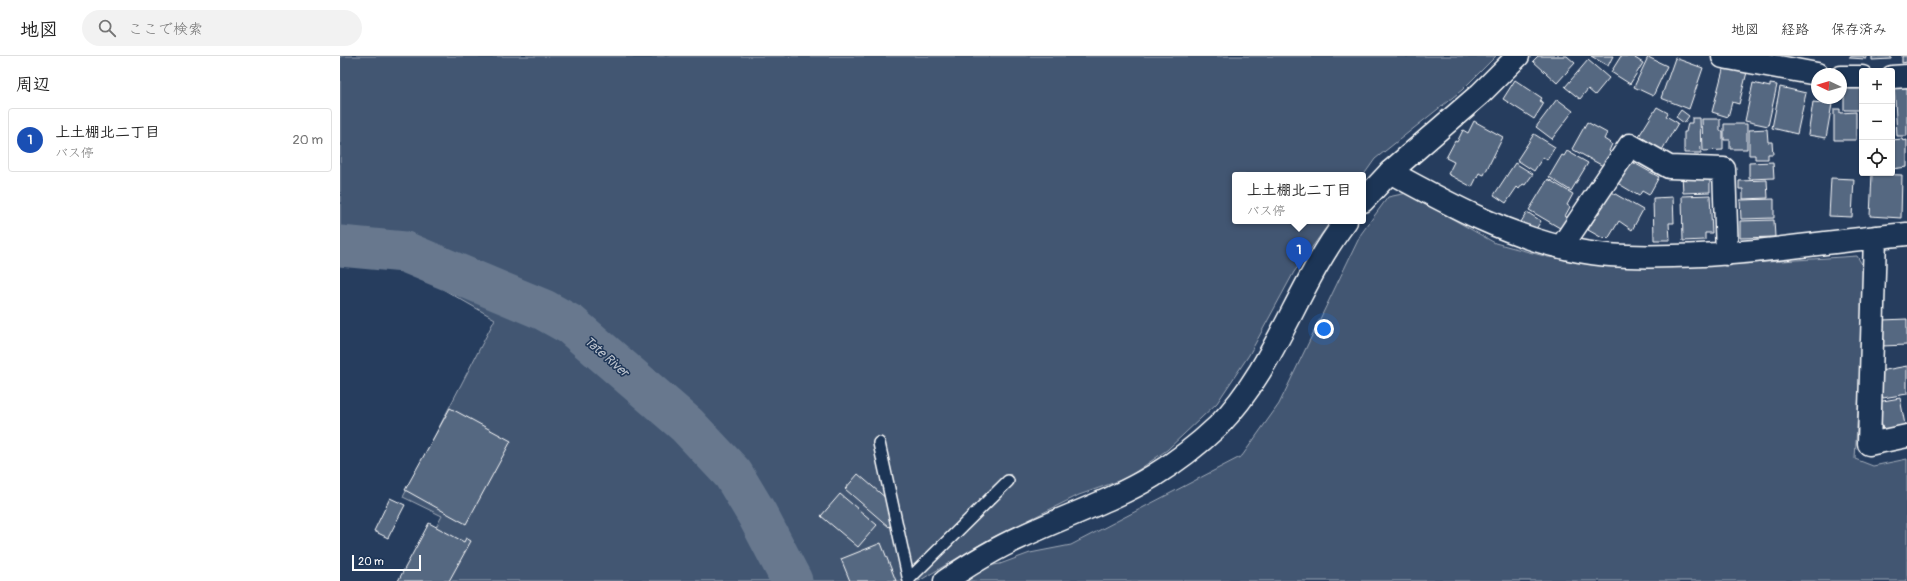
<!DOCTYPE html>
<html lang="ja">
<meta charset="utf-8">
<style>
body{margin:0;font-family:Pangolin,"Klee One",sans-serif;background:#f2f2f2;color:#222}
.controls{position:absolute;right:12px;top:12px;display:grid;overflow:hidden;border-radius:4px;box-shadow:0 1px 3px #0004}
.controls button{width:36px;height:36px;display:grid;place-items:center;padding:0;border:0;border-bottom:1px solid #e0e0e0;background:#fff;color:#222;font:20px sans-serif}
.compass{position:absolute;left:1471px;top:12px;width:36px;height:36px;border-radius:50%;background:#fff;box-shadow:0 1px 3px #0004;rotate:274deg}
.scale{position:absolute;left:12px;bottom:10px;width:69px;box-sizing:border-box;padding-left:4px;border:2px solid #fff;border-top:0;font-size:11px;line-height:14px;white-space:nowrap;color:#fff;-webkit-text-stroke:3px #1d3557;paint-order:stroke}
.you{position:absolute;left:984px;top:273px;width:14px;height:14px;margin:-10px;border:3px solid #fff;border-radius:50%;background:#1a73e8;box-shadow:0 0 0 6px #1a73e833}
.badge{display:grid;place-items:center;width:26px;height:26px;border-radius:50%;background:#0f766e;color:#fff;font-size:13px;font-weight:700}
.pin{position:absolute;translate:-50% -33px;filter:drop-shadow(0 1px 2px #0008)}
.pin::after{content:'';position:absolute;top:21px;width:14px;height:12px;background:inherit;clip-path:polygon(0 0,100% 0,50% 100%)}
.popup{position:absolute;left:892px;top:116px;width:134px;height:52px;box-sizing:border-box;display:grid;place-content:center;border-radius:4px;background:#fff;filter:drop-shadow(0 1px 3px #0005);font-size:13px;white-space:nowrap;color:#767676}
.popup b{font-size:15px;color:#222}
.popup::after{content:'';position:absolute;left:50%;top:100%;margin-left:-8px;border:8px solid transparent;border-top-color:#fff}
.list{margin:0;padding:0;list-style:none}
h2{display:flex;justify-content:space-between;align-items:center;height:52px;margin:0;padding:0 16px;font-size:17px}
h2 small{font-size:13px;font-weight:400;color:#767676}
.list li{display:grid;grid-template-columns:26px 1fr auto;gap:12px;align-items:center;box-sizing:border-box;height:64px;margin:0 8px 8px;padding:0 8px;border:1px solid #e0e0e0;border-radius:4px}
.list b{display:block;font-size:15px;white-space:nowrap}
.list p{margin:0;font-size:13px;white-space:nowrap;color:#767676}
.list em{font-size:13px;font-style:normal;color:#767676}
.icon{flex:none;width:22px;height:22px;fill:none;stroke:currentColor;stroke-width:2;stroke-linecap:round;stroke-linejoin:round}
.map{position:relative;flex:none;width:1567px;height:525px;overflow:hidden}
header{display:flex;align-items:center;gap:24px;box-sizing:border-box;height:56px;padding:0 20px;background:#fff;border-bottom:1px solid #e0e0e0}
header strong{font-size:19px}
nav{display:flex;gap:22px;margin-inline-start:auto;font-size:14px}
.search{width:280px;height:36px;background:#f2f2f2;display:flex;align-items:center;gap:10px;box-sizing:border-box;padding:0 14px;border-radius:22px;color:#767676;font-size:15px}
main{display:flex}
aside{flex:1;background:#fff}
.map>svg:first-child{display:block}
.green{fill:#425672;stroke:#a0aab8}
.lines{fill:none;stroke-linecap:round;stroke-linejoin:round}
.river{stroke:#67788e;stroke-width:41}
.building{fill:#556781;stroke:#fff}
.service-casing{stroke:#fff;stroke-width:14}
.minor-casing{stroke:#fff;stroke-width:25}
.tertiary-casing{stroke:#fff;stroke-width:25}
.service{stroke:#1d3557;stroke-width:11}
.minor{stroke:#1d3557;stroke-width:22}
.tertiary{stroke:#1d3557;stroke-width:22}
.labels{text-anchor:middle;stroke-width:3;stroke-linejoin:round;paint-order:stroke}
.water-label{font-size:13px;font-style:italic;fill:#bbc2cc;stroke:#1d3557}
</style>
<header>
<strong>地図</strong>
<div class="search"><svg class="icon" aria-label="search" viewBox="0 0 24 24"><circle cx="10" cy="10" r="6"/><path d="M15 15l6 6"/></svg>ここで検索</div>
<nav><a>地図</a><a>経路</a><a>保存済み</a></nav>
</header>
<main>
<aside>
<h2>周辺<small></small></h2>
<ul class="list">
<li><span class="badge" style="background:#1a4fb4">1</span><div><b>上土棚北二丁目</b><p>バス停</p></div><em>20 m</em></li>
</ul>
</aside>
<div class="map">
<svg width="1567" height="525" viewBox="0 0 1567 525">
<rect width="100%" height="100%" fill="#263d5e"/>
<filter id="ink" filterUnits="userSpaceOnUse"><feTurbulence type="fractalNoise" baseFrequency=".025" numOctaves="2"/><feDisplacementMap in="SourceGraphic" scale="8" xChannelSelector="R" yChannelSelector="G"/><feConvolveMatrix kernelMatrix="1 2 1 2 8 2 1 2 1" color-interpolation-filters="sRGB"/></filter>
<g filter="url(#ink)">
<path class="green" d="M0,0H1156L1122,34L1035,103L1023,120L895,119V165H991L954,216L909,299L877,347L827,394L787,422L739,439L646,485L579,525H67L102,460L63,441L155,263L80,220L0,193Z
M1067,137L1155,187L1208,201L1262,208L1367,210L1517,200L1526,215L1515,403L1533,410L1567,403V525H628L635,512L660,508L690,497L731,489L902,400L939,348L1021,178L1048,141Z"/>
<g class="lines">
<path class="river" d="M0,190L65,196L204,254L231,269L347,369L393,418L417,458L452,525"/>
</g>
<path class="building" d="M1198,0H1227L1235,7L1217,27L1193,5Z
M1251,0H1273L1268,10Z
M1281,0H1296L1295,2L1303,7L1290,28L1271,16Z
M1510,0H1526V3L1510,2Z
M1532,0H1551V3L1532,4Z
M1562,0H1567V6L1562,7Z
M1308,1L1327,10L1313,40L1294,31Z
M1335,2L1363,12L1349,53L1321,42Z
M1248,4L1269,22L1255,39L1248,33L1240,43L1225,31Z
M1384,10L1407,16L1399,48L1392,46L1388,61L1372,56Z
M1175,24L1202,42L1200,45L1204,47L1194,63L1163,43Z
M1567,25V80H1557L1554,26Z
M1413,27L1430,31V28L1437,29L1428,70L1405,65Z
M1504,28H1522V54H1504Z
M1440,31L1466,37L1457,78L1432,72Z
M1217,43L1233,55L1212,83L1196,71Z
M1473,46L1492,48L1486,82L1468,79Z
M1317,51L1328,57L1326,60L1338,67L1322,94L1299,80Z
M1494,53H1500V57L1516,56V84H1494Z
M1341,54L1349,60L1344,67L1336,61Z
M1352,62H1360L1361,97H1344V76H1346L1348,67H1352Z
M1362,63H1380V75H1383V94L1363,95Z
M1134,65L1163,81L1144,119L1139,117L1132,131L1108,118L1114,106L1106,102L1115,85L1117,86L1123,74L1128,77Z
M1247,66L1267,77L1264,83L1272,88L1269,95L1271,97L1263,110L1232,93Z
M1384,68H1407V93H1390V84H1384Z
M1427,73L1428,86H1432L1433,98H1428V103H1415V99H1409V74Z
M1194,78L1215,91L1207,104L1203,101L1194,115L1177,104Z
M1562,83L1563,85L1567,84V111L1552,113V84Z
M1227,95L1248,107L1231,135L1209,121L1222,99L1224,100Z
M1287,103L1319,121L1309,139L1302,135L1299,140L1274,125Z
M1433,106L1434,122L1409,123V107Z
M1175,107L1193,118L1185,129L1183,128L1179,133L1177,131L1166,147L1154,139Z
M1370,117V136L1343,137L1342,118Z
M1532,118L1562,119L1561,162L1530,160Z
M1491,122L1514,123L1512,161L1489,160Z
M1208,123L1233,138L1227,149L1230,151L1225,160L1231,164L1225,175L1189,154Z
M1427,124L1428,142L1403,143V133H1399V125Z
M1270,135L1303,154L1292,174L1279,165L1268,183L1266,181L1264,183L1248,174Z
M1370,139L1372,177H1365V184L1343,185L1342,140Z
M1333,141L1334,167H1329L1330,184H1314L1313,142Z
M1434,143V162L1401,163L1400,144Z
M1187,156L1201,165L1196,173L1193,171L1192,173L1181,166Z
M1434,164L1435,181L1400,182V165Z
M1567,263V289L1542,290V264Z
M1567,310V338L1543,342L1538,319L1540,315Z
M1560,342L1565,369L1543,374L1537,346Z
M110,352L171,385L126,468L65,434Z
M518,418L554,449L547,457L555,464L549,471L505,433Z
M500,438L537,469L518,491L481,460Z
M50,442L65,449L48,482L34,475Z
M89,467L124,486L126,482L131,485L109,525H58Z
M541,487L556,525H510L501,503Z"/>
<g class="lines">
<g class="service-casing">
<path id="service" d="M539,387L569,525
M569,523L668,425"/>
</g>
<g class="minor-casing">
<path id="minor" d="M1178,0L1140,38L1050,116C1110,149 1171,182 1239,195C1270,201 1301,201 1332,200C1411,199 1489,185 1567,178
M1383,1L1477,18
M1501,21H1522
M1552,21L1567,20
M1535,181L1529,388L1567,380
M1222,190L1290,89L1329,111L1384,113L1387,198"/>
</g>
<g class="tertiary-casing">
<path id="tertiary" d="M1023,145L1050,116
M605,525C630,508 654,493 681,481C725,460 772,445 813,420C836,406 859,388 878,370C936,311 957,229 1006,165"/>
</g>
<use href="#service" class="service"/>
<use href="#minor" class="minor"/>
<use href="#tertiary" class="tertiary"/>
</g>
</g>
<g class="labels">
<g class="water-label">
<text transform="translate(267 300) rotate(41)" y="5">Tate River</text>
</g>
</g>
</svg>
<div class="controls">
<button>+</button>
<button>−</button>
<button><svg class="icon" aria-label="locate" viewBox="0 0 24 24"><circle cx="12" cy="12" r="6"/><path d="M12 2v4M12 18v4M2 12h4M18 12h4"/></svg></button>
</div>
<svg class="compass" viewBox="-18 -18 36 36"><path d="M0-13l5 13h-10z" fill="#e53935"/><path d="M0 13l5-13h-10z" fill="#767676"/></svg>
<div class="scale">20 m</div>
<div class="you"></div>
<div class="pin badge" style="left:959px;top:214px;background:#1a4fb4">1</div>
<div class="popup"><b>上土棚北二丁目</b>バス停</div>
</div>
</main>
